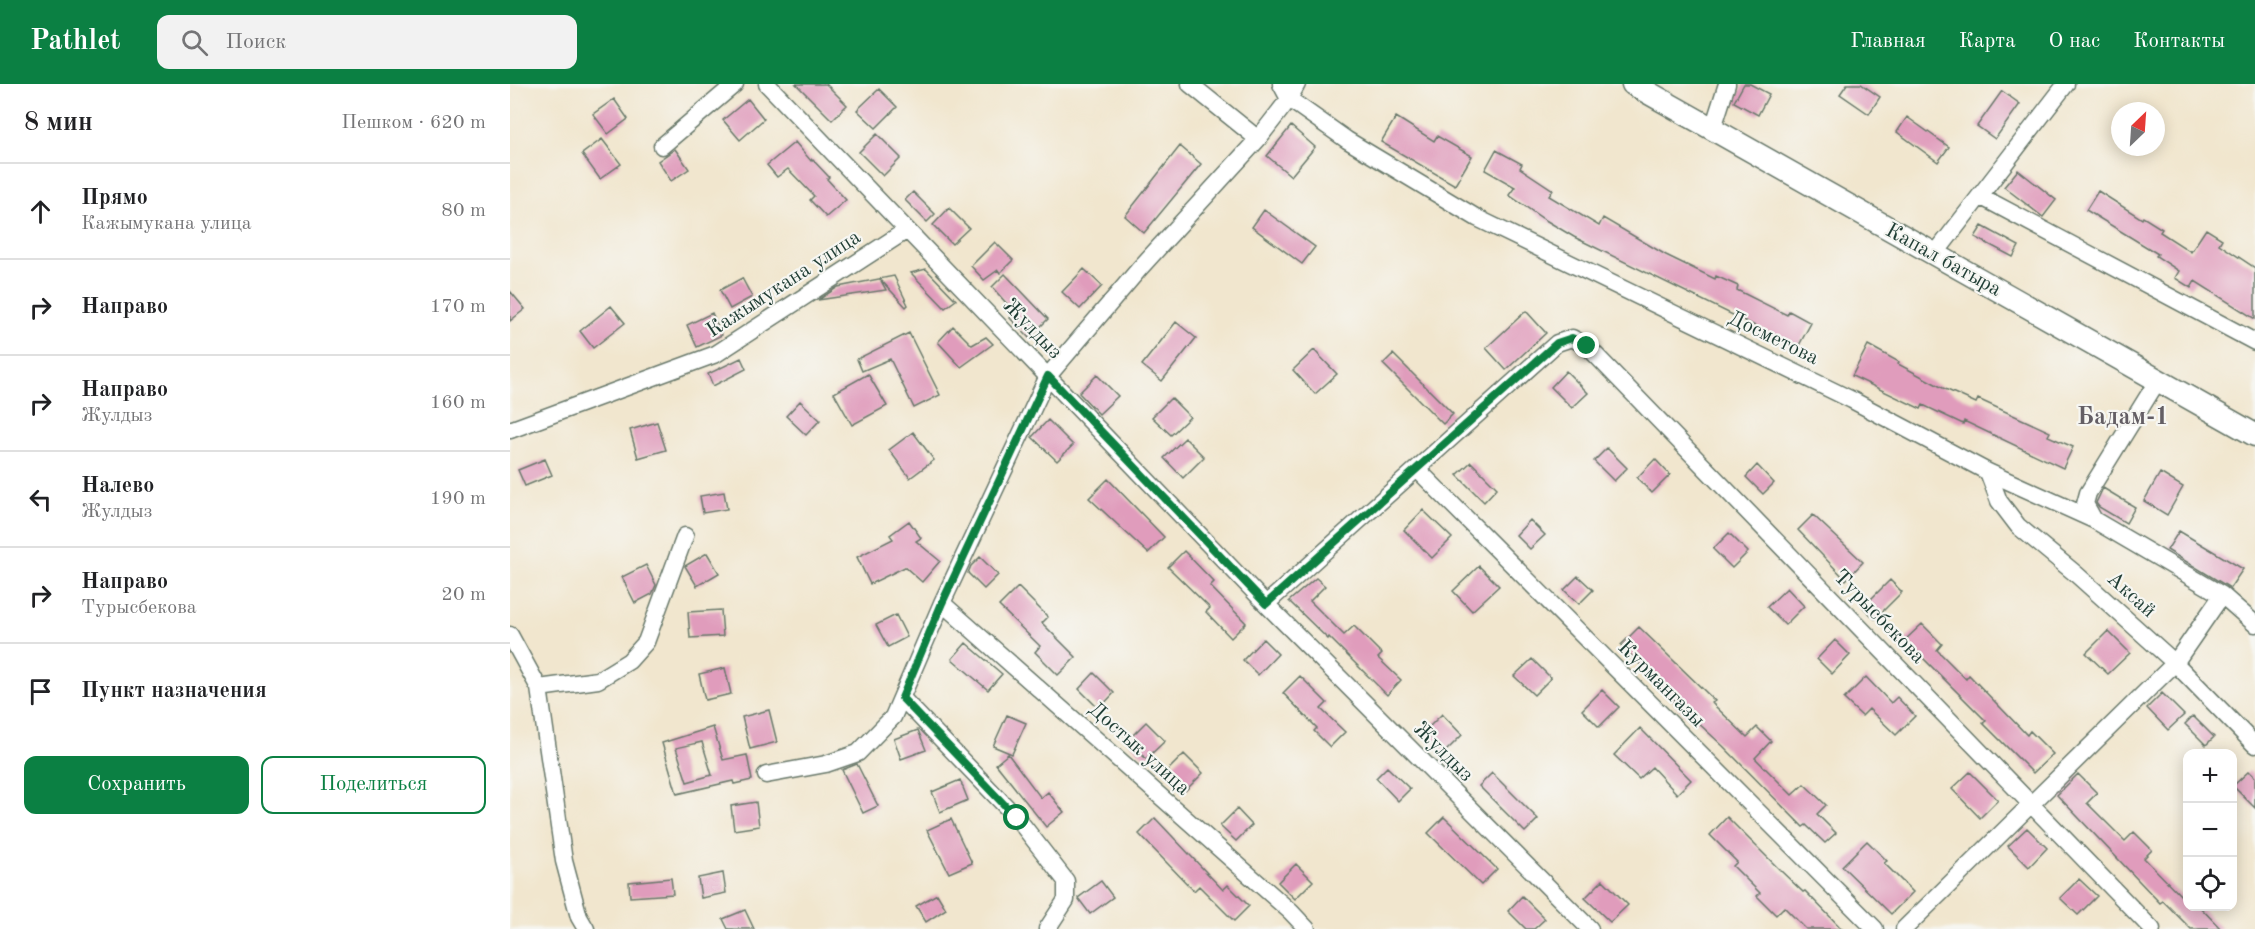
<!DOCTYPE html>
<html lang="ru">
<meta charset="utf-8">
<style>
body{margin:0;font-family:"Old Standard TT",serif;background:#f2f2f2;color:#202124}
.controls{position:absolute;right:18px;bottom:18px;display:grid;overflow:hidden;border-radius:12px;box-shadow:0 3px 15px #0003}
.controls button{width:54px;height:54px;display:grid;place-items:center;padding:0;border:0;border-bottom:2px solid #e0e0e0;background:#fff;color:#202124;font:30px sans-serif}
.compass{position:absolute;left:1601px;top:18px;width:54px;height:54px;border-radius:50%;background:#fff;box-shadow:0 3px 15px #0003;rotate:25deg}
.stop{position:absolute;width:18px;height:18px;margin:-14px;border:4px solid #0b8043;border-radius:50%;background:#fff}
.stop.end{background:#0b8043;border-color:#fff;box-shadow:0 2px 6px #0008}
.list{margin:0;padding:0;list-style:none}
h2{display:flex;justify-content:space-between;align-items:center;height:78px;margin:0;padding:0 24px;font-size:26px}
h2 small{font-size:20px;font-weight:400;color:#757577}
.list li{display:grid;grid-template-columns:39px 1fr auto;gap:18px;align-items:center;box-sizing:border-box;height:96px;padding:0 24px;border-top:2px solid #e0e0e0}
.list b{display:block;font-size:22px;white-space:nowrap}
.list p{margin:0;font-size:20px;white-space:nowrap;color:#757577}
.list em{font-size:20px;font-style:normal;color:#757577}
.actions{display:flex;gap:12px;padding:18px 24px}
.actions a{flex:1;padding:14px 0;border:2px solid #0b8043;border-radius:12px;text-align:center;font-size:21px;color:#0b8043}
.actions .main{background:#0b8043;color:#fff}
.icon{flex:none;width:33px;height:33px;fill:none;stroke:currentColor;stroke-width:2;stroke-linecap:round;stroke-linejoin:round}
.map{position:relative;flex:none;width:1745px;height:845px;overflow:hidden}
header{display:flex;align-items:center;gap:36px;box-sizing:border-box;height:84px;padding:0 30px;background:#0b8043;color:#fff}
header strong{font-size:28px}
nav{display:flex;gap:33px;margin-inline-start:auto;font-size:21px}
.search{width:420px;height:54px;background:#f2f2f2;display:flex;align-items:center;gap:15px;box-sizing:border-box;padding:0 21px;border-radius:12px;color:#757577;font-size:22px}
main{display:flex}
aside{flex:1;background:#fff}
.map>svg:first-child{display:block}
.building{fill:#e09cbc;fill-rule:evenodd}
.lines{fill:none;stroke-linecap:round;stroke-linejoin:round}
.minor-casing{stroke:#68786a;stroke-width:19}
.secondary-casing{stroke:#68786a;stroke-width:25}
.minor{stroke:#fff;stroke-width:16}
.secondary{stroke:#fff;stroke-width:22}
.route{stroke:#0b8043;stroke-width:8}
.labels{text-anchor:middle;stroke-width:4.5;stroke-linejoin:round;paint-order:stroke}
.street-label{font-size:21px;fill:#1f3d34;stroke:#f6f6f2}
.quarter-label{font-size:24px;font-weight:bold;fill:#635e64;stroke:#f6f6f2}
</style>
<header>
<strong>Pathlet</strong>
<div class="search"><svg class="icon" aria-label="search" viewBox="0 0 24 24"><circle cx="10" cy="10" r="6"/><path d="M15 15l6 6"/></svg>Поиск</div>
<nav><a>Главная</a><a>Карта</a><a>О нас</a><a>Контакты</a></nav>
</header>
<main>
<aside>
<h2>8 мин<small>Пешком · 620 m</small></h2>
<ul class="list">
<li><svg class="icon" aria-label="ahead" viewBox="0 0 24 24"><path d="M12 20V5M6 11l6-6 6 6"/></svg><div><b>Прямо</b><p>Кажымукана улица</p></div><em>80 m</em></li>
<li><svg class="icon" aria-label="right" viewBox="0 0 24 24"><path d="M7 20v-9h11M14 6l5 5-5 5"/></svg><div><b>Направо</b></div><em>170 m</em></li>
<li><svg class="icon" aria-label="right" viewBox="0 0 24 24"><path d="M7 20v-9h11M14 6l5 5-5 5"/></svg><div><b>Направо</b><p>Жулдыз</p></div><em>160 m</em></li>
<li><svg class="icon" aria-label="left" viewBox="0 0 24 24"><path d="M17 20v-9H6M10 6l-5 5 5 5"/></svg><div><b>Налево</b><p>Жулдыз</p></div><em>190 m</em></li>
<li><svg class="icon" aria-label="right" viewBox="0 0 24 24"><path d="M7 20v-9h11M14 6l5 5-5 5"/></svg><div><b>Направо</b><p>Турысбекова</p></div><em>20 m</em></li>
<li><svg class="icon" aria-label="arrive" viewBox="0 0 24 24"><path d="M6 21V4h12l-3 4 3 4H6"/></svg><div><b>Пункт назначения</b></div></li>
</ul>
<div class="actions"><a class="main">Сохранить</a><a>Поделиться</a></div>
</aside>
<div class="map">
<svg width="1745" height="845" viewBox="0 0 1745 845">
<rect width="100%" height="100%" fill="#f6f6f2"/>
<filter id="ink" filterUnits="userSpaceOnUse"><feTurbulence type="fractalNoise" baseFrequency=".0167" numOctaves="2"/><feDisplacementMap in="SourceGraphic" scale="12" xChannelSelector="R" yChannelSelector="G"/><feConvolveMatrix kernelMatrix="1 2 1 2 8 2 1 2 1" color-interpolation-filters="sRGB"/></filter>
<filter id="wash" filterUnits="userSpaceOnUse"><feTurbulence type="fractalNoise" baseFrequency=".008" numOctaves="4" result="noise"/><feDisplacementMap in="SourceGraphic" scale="24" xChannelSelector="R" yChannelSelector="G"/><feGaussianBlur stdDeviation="1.35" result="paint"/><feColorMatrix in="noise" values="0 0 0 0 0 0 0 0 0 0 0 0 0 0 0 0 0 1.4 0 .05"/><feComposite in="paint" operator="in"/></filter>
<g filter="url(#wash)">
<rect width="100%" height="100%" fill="#f1e6ce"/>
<g id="blocks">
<path class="building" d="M286,0H316L337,21L322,36Z
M1234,0H1240L1259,10L1248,31L1224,18Z
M1337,0H1351L1370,13L1359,30L1330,10Z
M369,5L387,23L366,44L347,26Z
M1492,7L1510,20L1485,55L1467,42Z
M104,15L118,35L98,50L83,30Z
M238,15L254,35L230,56L213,36Z
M886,33L924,57L927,52L962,72L945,101L871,58Z
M1397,33L1439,63L1428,78L1387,48Z
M781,42L805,63L781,92L757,72Z
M367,50L391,74L373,92L349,68Z
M92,55L111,80L90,95L72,70Z
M285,58L301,77L302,75L319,93L317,95L336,116L316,133L300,116L304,112L278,85L267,93L257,81Z
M670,62L691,80L634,149L615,132Z
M165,65L179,85L161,97L148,77Z
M986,66L1012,80L1010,84L1043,106L1039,112L1089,142L1093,134L1156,171L1205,195L1206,192L1228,202L1227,206L1277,231L1279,227L1301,239L1288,263L1064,153L1032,134L999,111L1005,103L975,86Z
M1508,86L1546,116L1533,133L1494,103Z
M1588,107L1632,135L1633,133L1652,145L1650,148L1681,168L1696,145L1712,155L1709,160L1745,184V235L1685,197L1681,204L1665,194L1669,187L1646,172L1648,170L1576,126Z
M403,108L425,130L417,138L395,116Z
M439,124L459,144L442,160L423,141Z
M754,126L805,163L792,180L742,143Z
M1472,142L1509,162L1503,173L1465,153Z
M485,158L503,176L490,189L488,186L474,196L461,182Z
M416,185L446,216L435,224L401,189Z
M574,185L592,202L570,225L552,208Z
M495,190L538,235L519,254L500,234L505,229L482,203Z
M384,192L398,221L396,223L370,195L376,206L308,216L328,203Z
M232,194L242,213L220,225L210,206Z
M0,207L15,225L0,237Z
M101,222L115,239L83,264L70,247Z
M1016,227L1036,249L996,286L976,264Z
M202,229L212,251L187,263L177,241Z
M666,238L686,254L652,297L632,281Z
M443,242L462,261L476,253L483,260L451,283L428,258Z
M399,249L430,311L404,324L380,275L352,287L347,275Z
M1358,261L1389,278L1388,280L1433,304L1466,319L1468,315L1540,348L1538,352L1563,363L1553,384L1454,337L1453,340L1413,321L1411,325L1342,292Z
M804,266L827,290L805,310L783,286Z
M883,270L943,330L933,340L873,280Z
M231,274L236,285L203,302L198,290Z
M1056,287L1078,309L1062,324L1041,303Z
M358,290L377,322L342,341L324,309Z
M587,291L608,312L589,330L569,309Z
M661,314L680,333L661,351L642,333Z
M290,317L310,336L296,351L276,332Z
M538,336L563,361L547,377L522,353Z
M147,338L156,366L128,374L120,346Z
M403,348L424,376L400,394L379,366Z
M675,354L694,373L673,394L654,374Z
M1097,364L1117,384L1104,397L1084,377Z
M35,375L42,391L15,402L8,386Z
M1145,375L1160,391L1142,409L1127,394Z
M961,378L987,404L974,418L947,391Z
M1247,381L1264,399L1253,410L1236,393Z
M1650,389L1673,403L1657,431L1634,417Z
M598,395L654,453L638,469L579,414Z
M1593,404L1625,423L1616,439L1589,423L1586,419Z
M214,408L217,425L193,429L190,412Z
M913,426L942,454L922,474L894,446Z
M1303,431L1353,478L1336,496L1288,446Z
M1020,436L1035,451L1020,465L1006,451Z
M399,437L411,454L406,457L430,477L412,498L395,483L360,500L347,473L383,455L380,451Z
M1669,447L1733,485L1720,504L1657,466Z
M1219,449L1238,468L1222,484L1203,465Z
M674,467L704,498L700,502L736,539L721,554L696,528L700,524L658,483Z
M197,469L209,489L187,502L175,482Z
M470,473L488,491L474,505L458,489L461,482Z
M136,481L146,501L142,510L125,519L112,493Z
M969,482L989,502L962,527L943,507Z
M1068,492L1083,506L1069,520L1054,506Z
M806,494L815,502L800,517L834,551L844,542L872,570L868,574L891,596L877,611L819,553L818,555L779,517Z
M1380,496L1392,508L1365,535L1353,523Z
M508,503L538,533L532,539L566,573L548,591L525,568L530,562L489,522Z
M1277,504L1294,522L1275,541L1257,523Z
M211,526L213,552L180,554L178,528Z
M386,531L397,553L378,563L366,541Z
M1412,540L1432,560L1427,566L1456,595L1459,591L1517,651L1520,647L1543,670L1523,689L1473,639L1476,637L1395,556Z
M1129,543L1205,617L1202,619L1237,653L1247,643L1261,657L1245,674L1282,711L1294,700L1316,721L1307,730L1326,749L1315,759L1296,741L1293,743L1213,662L1185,636L1183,638L1163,618L1165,616L1111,561Z
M1598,547L1620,569L1598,590L1576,569Z
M753,555L768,570L748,591L733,576Z
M1325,556L1340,571L1322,590L1307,575Z
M456,559L492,590L478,606L442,575Z
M1022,575L1041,594L1024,611L1004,592Z
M215,584L221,610L195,616L189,590Z
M584,589L604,609L589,625L569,605Z
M790,592L817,619L811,625L835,648L820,663L804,647L807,644L773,609Z
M1356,593L1381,619L1387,613L1405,632L1386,651L1359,625L1352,632L1334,615Z
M1092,606L1109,623L1089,643L1072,626Z
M1652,609L1674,631L1658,646L1637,624Z
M259,626L267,658L240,665L232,633Z
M932,630L952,651L935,668L915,647Z
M497,631L516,639L502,670L483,662Z
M1683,632L1704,653L1696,661L1675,640Z
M636,638L655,657L636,675L618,656Z
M203,643L213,676L237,671L242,696L224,700L223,697L167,710L152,659ZM192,658L202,691L177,698L166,664Z
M1130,644L1181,696L1167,710L1142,683L1129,695L1104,671Z
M408,646L416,666L391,675L384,655Z
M498,670L531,714L538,708L554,728L536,743L486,680Z
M674,670L693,689L675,707L656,688Z
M347,680L368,722L353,729L332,686Z
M877,683L900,705L888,717L866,694Z
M1739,687L1745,693V724L1723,702Z
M1460,688L1488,716L1470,734L1442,705Z
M982,689L1028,735L1015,748L969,702Z
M1568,690L1587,709L1577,719L1615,757L1624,748L1642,766L1634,774L1677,818V822H1689L1711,845H1681L1653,817L1650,819L1547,711Z
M450,696L458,716L430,728L422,708Z
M246,718L249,742L224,746L221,722Z
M727,725L742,741L726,757L710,742Z
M934,733L987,785L971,801L918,749Z
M1217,733L1271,787L1293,808L1295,807L1332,845H1296L1274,823L1266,831L1247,812L1250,809L1223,782L1227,778L1200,751Z
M645,734L713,806L718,801L739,822L724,837L689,802L684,807L629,750Z
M441,735L462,779L439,789L417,746Z
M1517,744L1537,764L1519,783L1498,762Z
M1357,757L1377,777L1374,779L1403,808L1381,830L1332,782Z
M786,780L803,797L785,815L768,798Z
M213,789L216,809L191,814L188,794Z
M161,794L163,810L120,813L119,798Z
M1569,795L1587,812L1568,831L1550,814Z
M1093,796L1118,821L1100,838L1075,814Z
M591,797L603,813L580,830L568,814Z
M427,810L436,825L416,838L406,822Z
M1012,812L1035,835L1024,845H1016L998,827Z
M235,826L244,845H218L213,835Z"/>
</g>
</g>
<g filter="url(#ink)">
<use href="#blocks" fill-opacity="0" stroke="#68786a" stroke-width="1.5"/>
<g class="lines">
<g class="minor-casing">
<path id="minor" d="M257,0L756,520L1080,845
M680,0L748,55
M771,0L779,15L837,56L967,134L1342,316L1478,388L1584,436L1712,511L1745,540
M1203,44L1217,0
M152,62L225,0
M1470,112L1745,258
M1425,170L1556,0
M0,346L206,270L397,146
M907,385L1365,845
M1478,388L1489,417L1508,442L1566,490L1665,579L1745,661
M1584,436L1575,420L1578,409L1648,296
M432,519L781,828L797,845
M756,520L1047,259L1062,254L1077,262L1642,845
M0,551L29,604L54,777L69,833L76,845
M29,604L88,596L119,577L136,558L175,452
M392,614L507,734L556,797V816L537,845
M256,691L316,680L348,669L383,633L432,519L538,292L630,184L748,55L779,15L787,0
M1394,845L1665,579L1712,511"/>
</g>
<g class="secondary-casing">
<path id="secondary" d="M1123,0L1745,351"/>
</g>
<use href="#minor" class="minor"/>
<use href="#secondary" class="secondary"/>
</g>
</g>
<g class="lines" filter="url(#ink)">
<path class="route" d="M507,734L392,614L432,519L538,292L756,520L1047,259L1062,254L1077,262"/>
</g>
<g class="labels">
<g class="street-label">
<text transform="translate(1434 175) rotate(29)" y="7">Капал батыра</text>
<text transform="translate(273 199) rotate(-33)" y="7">Кажымукана улица</text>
<text transform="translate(523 244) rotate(46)" y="7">Жулдыз</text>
<text transform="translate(1264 253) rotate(26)" y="7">Досметова</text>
<text transform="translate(1622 510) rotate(42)" y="7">Аксай</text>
<text transform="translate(1370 532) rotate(46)" y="7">Турысбекова</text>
<text transform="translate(1152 599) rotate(45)" y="7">Курмангазы</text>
<text transform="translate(630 664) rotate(42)" y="7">Достык улица</text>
<text transform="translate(934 667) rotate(45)" y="7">Жулдыз</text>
</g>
<g class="quarter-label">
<text x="1613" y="340">Бадам-1</text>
</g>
</g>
</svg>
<div class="controls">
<button>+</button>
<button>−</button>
<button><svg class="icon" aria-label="locate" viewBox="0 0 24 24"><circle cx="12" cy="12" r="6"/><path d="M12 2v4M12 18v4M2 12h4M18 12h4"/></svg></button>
</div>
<svg class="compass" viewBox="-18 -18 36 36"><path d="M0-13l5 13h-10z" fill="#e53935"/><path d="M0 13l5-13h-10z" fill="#757577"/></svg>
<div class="stop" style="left:507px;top:734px"></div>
<div class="stop end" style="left:1077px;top:262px"></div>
</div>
</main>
